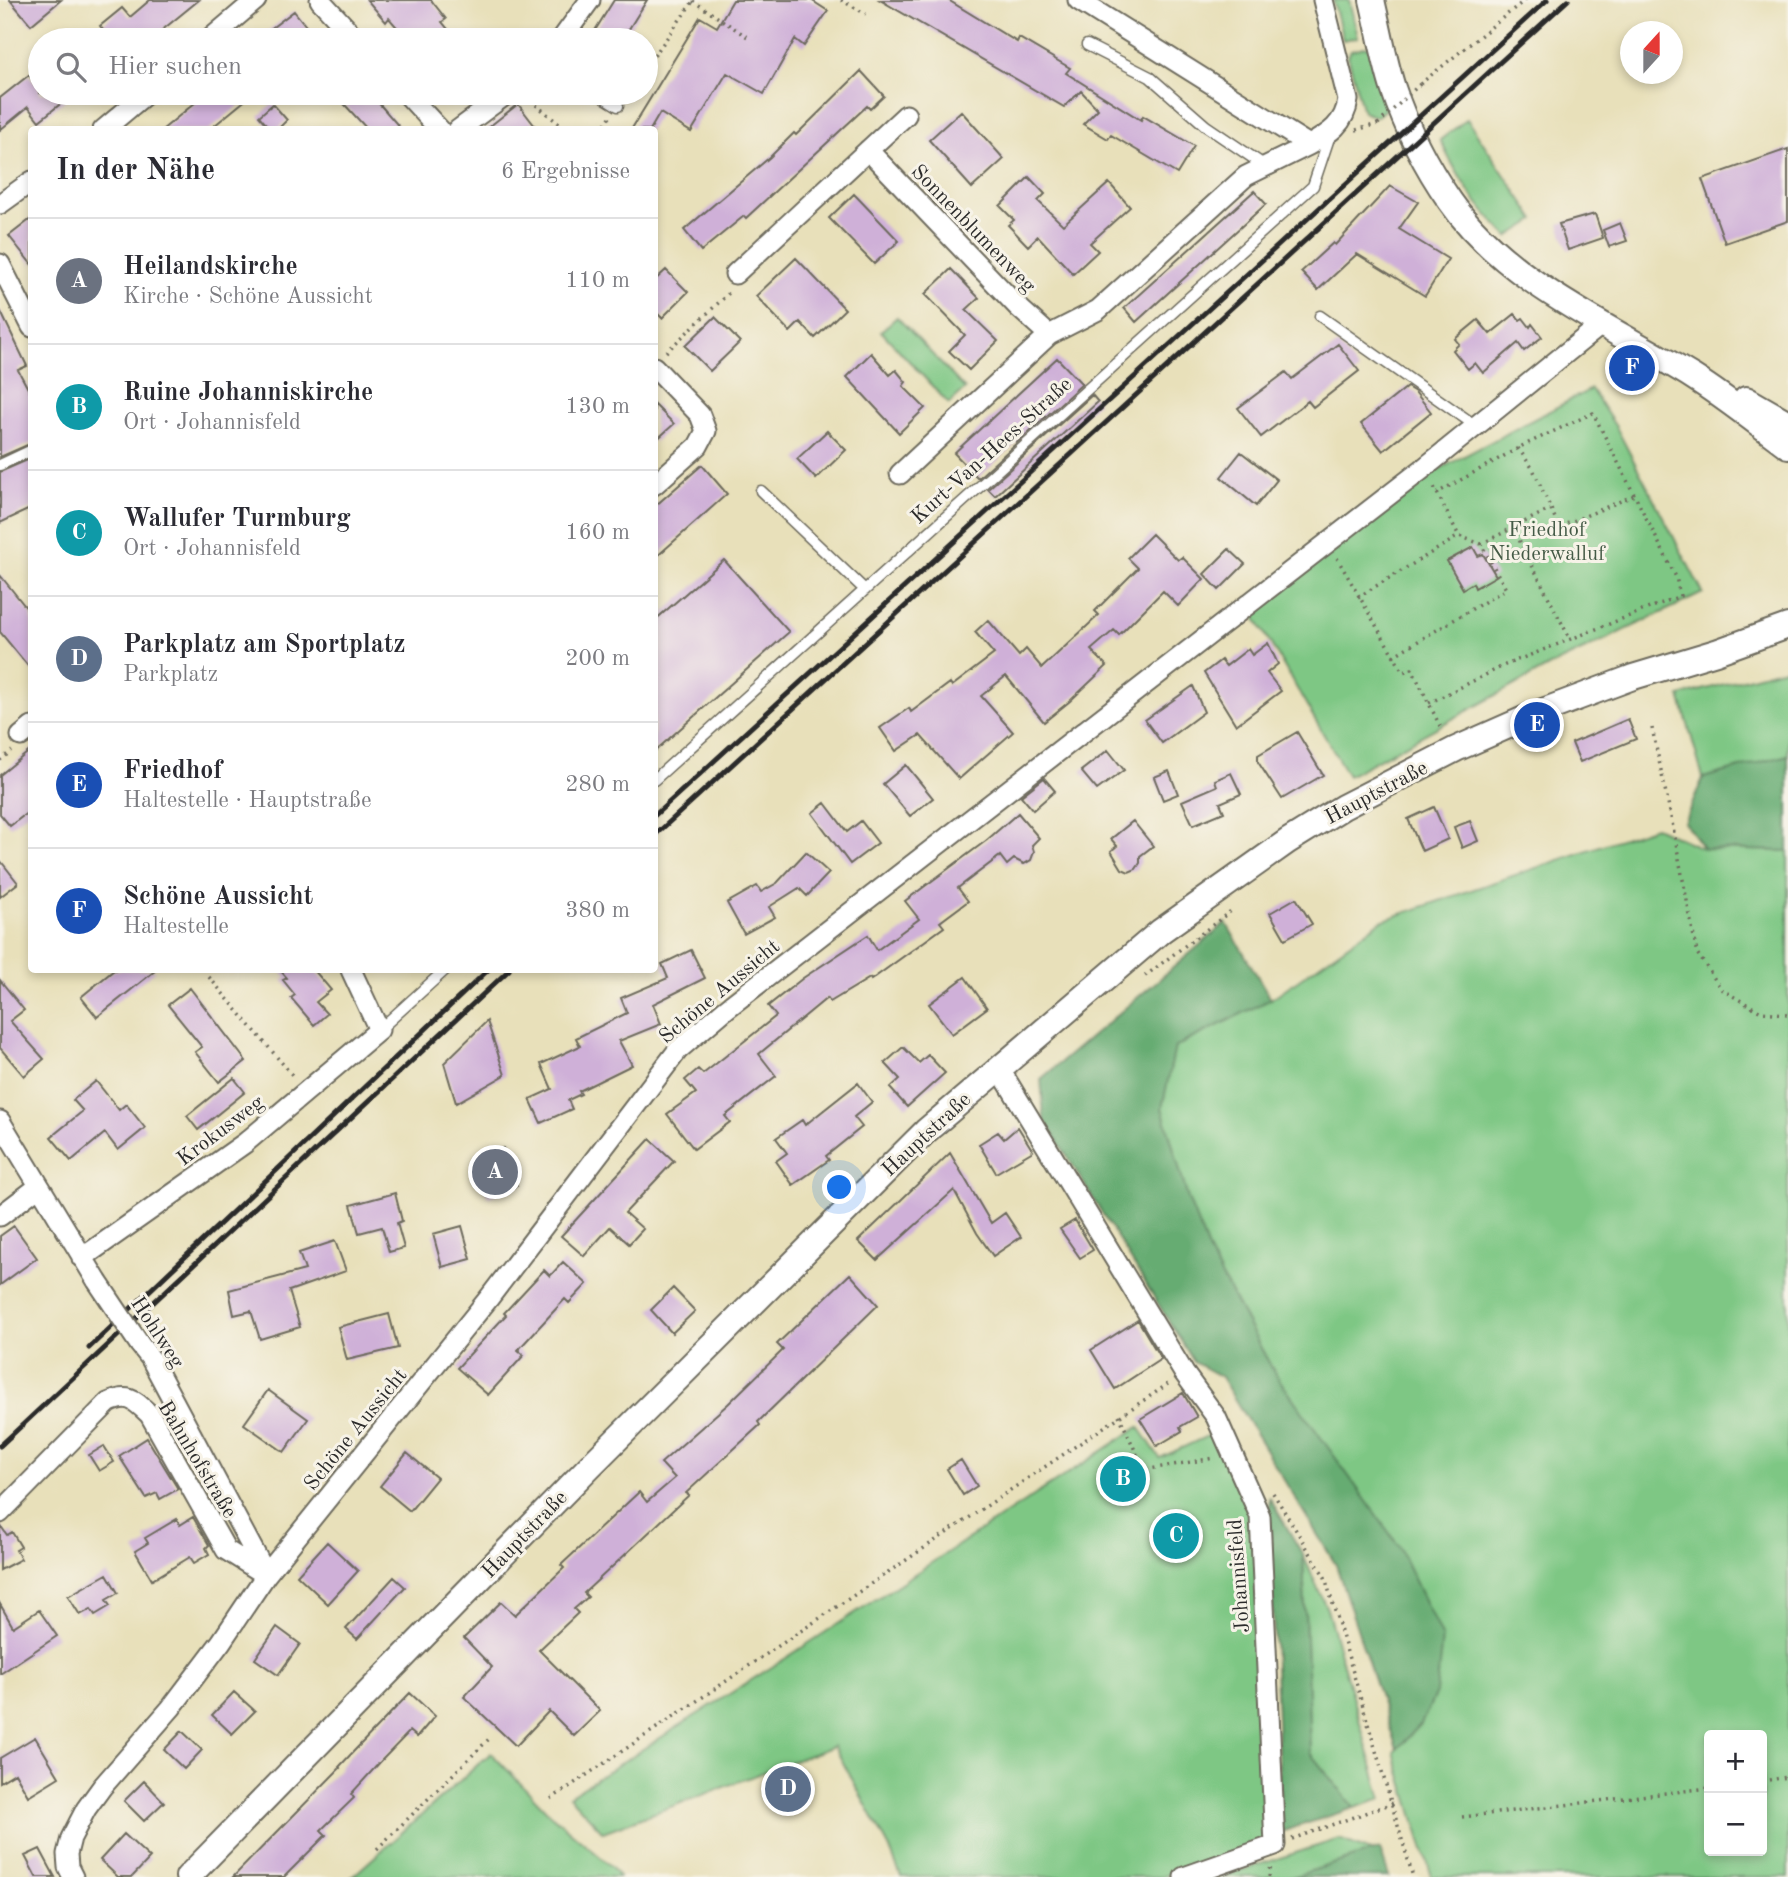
<!DOCTYPE html>
<html lang="de">
<meta charset="utf-8">
<style>
body{margin:0;font-family:"Old Standard TT",serif;background:#f2f2f3;color:#2b2b33}
.controls{position:absolute;right:21px;bottom:21px;display:grid;overflow:hidden;border-radius:7px;box-shadow:0 4px 10px #0003}
.controls button{width:63px;height:63px;display:grid;place-items:center;padding:0;border:0;border-bottom:2px solid #e1e1e2;background:#fff;color:#2b2b33;font:35px sans-serif}
.compass{position:absolute;left:1620px;top:21px;width:63px;height:63px;border-radius:50%;background:#fff;box-shadow:0 4px 10px #0003;rotate:21deg}
.you{position:absolute;left:840px;top:1188px;width:24px;height:24px;margin:-18px;border:5px solid #fff;border-radius:50%;background:#1a73e8;box-shadow:0 0 0 10px #1a73e833}
.badge{display:grid;place-items:center;width:46px;height:46px;border-radius:50%;background:#1f6fb2;color:#fff;font-size:23px;font-weight:700}
.pin{position:absolute;translate:-50% -50%;border:4px solid #fff;box-shadow:0 2px 7px #0006}
.list{margin:0;padding:0;list-style:none}
h2{display:flex;justify-content:space-between;align-items:center;height:91px;margin:0;padding:0 28px;font-size:30px}
h2 small{font-size:23px;font-weight:400;color:#7c7c81}
.list li{display:grid;grid-template-columns:46px 1fr auto;gap:21px;align-items:center;box-sizing:border-box;height:126px;padding:0 28px;border-top:2px solid #e1e1e2}
.list b{display:block;font-size:26px;white-space:nowrap}
.list p{margin:0;font-size:23px;white-space:nowrap;color:#7c7c81}
.list em{font-size:23px;font-style:normal;color:#7c7c81}
.icon{flex:none;width:38px;height:38px;fill:none;stroke:currentColor;stroke-width:2;stroke-linecap:round;stroke-linejoin:round}
.map{position:relative;flex:none;width:1788px;height:1877px;overflow:hidden}
.search{position:absolute;background:#fff;box-shadow:0 4px 10px #0003;left:28px;top:28px;width:630px;height:77px;display:flex;align-items:center;gap:18px;box-sizing:border-box;padding:0 24px;border-radius:38px;color:#7c7c81;font-size:26px}
.panel{position:absolute;background:#fff;box-shadow:0 4px 10px #0003;left:28px;top:126px;width:630px;height:847px;border-radius:7px}
.map>svg:first-child{display:block}
.green{fill:#7ec784;stroke:#547958;stroke-width:2;fill-rule:evenodd}
.forest{fill:#66ac72;stroke:#486c4e;stroke-width:2}
.building{fill:#cfb0d8}
.lines{fill:none;stroke-linecap:round;stroke-linejoin:round}
.service-casing{stroke:#6d6a5d;stroke-width:13}
.minor-casing{stroke:#6d6a5d;stroke-width:23}
.tertiary-casing{stroke:#6d6a5d;stroke-width:28}
.path{stroke:#6d6a5d;stroke-width:3.5;stroke-dasharray:2 5;stroke-linecap:butt}
.service{stroke:#fff;stroke-width:10}
.minor{stroke:#fff;stroke-width:19}
.tertiary{stroke:#fff;stroke-width:24}
.rail{stroke:#2b2b2b;stroke-width:5}
.minor-bridge-casing{stroke:#6d6a5d;stroke-width:23;stroke-linecap:butt}
.path-bridge{stroke:#6d6a5d;stroke-width:3.5;stroke-dasharray:2 5;stroke-linecap:butt}
.minor-bridge{stroke:#fff;stroke-width:19}
.labels{text-anchor:middle;stroke-width:6;stroke-linejoin:round;paint-order:stroke}
.street-label{font-size:21px;fill:#2b2b2b;stroke:#f7f3e8}
.park-label{font-size:21px;fill:#445a46;stroke:#f7f3e8}
</style>
<div class="map">
<svg width="1788" height="1877" viewBox="0 0 1788 1877">
<rect width="100%" height="100%" fill="#f7f3e8"/>
<filter id="ink" filterUnits="userSpaceOnUse"><feTurbulence type="fractalNoise" baseFrequency=".0143" numOctaves="2"/><feDisplacementMap in="SourceGraphic" scale="14" xChannelSelector="R" yChannelSelector="G"/><feConvolveMatrix kernelMatrix="1 2 1 2 8 2 1 2 1" color-interpolation-filters="sRGB"/></filter>
<filter id="wash" filterUnits="userSpaceOnUse"><feTurbulence type="fractalNoise" baseFrequency=".00686" numOctaves="4" result="noise"/><feDisplacementMap in="SourceGraphic" scale="28" xChannelSelector="R" yChannelSelector="G"/><feGaussianBlur stdDeviation="1.57" result="paint"/><feColorMatrix in="noise" values="0 0 0 0 0 0 0 0 0 0 0 0 0 0 0 0 0 1.4 0 .05"/><feComposite in="paint" operator="in"/></filter>
<g filter="url(#wash)">
<rect width="100%" height="100%" fill="#e8e0ba"/>
<path class="green" d="M1333,0H1349L1358,37L1343,40Z
M1374,45L1389,106L1376,117L1363,112L1348,56L1351,50Z
M1467,119L1535,220L1508,237C1475,204 1460,181 1440,140Z
M897,317L965,389L949,404L881,331Z
M1591,389L1616,427L1703,593L1550,666L1348,776L1251,610L1428,475Z
M1788,667V755L1703,778L1680,696Z
M1655,827L1704,849L1788,851V1877H1432L1394,1752L1421,1724L1274,1372L1211,1257L1188,1199L1162,1108L1174,1047L1271,999L1381,921ZM1709,1735H1762V1851H1709Z
M1139,1427L1160,1458L1214,1433L1255,1520L1270,1843L1161,1877H901L889,1847L834,1746L603,1832L569,1796L786,1658Z
M1303,1555L1327,1609L1382,1799L1354,1808L1310,1753Z
M491,1753L550,1814L612,1867L619,1877H352Z
M1339,1839L1379,1854L1385,1877H1220Z"/>
<path class="forest" d="M1788,755V851L1704,849L1684,822L1703,778Z
M1226,923L1271,999L1175,1047L1162,1108L1188,1199L1211,1257L1274,1372L1398,1545L1442,1638L1436,1693L1421,1724L1397,1749L1336,1565L1221,1377L1194,1362L1044,1119L1041,1079Z
M1269,1497L1303,1555L1310,1753L1354,1808L1281,1832Z
M1380,1849L1389,1877H1292Z"/>
<g id="blocks">
<path class="building" d="M10,0H61L31,25Z
M150,0H199L150,40H111L100,26L122,8L130,17Z
M367,0H431L446,19L442,22L457,40H412L403,30L401,32L389,18L386,22Z
M614,0H647L622,40H589Z
M733,0H811L828,11L804,46L795,39L764,94L727,73L691,132L660,113L650,130H631L700,17L717,27Z
M880,0H948L1017,42L1019,38L1070,68L1066,73L1141,120L1143,116L1194,146L1177,174L1111,135L1108,139L1083,124L1098,109L1081,91L1064,107Z
M294,11L317,40H256Z
M861,71L884,96L870,109L867,106L746,218L744,216L701,251L684,230L770,157L794,133L796,135Z
M29,75L40,89V93H74L39,121L28,107L0,130V98Z
M207,93H254L209,130H162Z
M334,93H370L402,130H368Z
M273,104L287,120L277,130H271L259,116Z
M518,104L538,130H485Z
M961,111L1004,159L972,188L929,140Z
M1788,149V221L1725,243L1702,179Z
M1029,177L1045,194L1038,201L1063,225L1109,183L1130,207L1090,243L1098,251L1073,274L1038,236L1028,246L1008,225L1014,220L1000,206Z
M1390,186L1418,202L1399,229L1448,259L1425,296L1357,254L1318,290L1301,272L1333,243L1335,245Z
M1254,191L1266,204L1136,322L1124,308Z
M854,194L899,241L874,264L829,218Z
M1595,214L1603,238L1568,250L1559,224Z
M32,218V265L9,236Z
M1620,223L1627,241L1609,247L1603,230Z
M796,258L845,309L815,338L800,322L790,332L756,296Z
M951,269L979,298L966,310L998,341L969,370L949,351L965,335L925,294Z
M666,270L688,292L662,318L654,310V281Z
M0,310L27,366L18,370L32,396V443L0,457Z
M1515,314L1520,320L1523,318L1530,327L1532,324L1542,337L1524,351L1518,343L1483,373L1475,363L1468,369L1453,350L1459,344L1455,339L1478,320L1490,334Z
M715,317L740,342L710,371L685,346Z
M1338,344L1359,371L1313,407L1308,401L1261,437L1238,408L1286,372L1292,379Z
M871,353L890,375L896,370L906,382L903,386L925,408L899,433L847,377Z
M1057,358L1082,384L978,478L954,453Z
M1407,387L1415,392L1431,412L1383,451L1361,424Z
M1092,395L1098,402L995,496L988,489Z
M654,404L674,424L654,442Z
M827,431L846,450L816,479L797,459Z
M1241,452L1277,480L1256,506L1221,477Z
M32,458V508L0,523V472Z
M702,465L727,494L654,559V507Z
M1152,534L1178,560L1182,557L1204,579L1178,606L1163,591L1119,635L1114,630L1091,650L1107,666L1070,701L1044,722L1006,676L981,696L1013,732L959,779L920,735L896,751L880,728L909,708L911,712L950,683L952,686L994,654L975,632L988,620L1019,656L1026,649L1042,668L1099,615L1095,611L1138,568L1128,558Z
M1473,547L1478,556L1483,554L1496,576L1475,588L1473,583L1463,589L1447,561Z
M1229,549L1245,564L1219,590L1204,574Z
M724,560L789,632L654,752V621Z
M0,575L32,615V671L0,632Z
M1268,643L1278,664L1267,673L1281,691L1236,725L1204,673L1221,660L1226,666L1248,649L1252,655Z
M1193,686L1204,712L1162,743L1145,720Z
M1628,719L1636,739L1580,762L1572,743Z
M1297,732L1323,775L1282,799L1258,762V755Z
M32,749V809L10,826L0,814V775Z
M1108,750L1124,770L1097,790L1081,771Z
M906,765L933,798L910,816L883,784Z
M1169,771L1178,794L1163,800L1154,777Z
M1231,773L1241,794L1220,803L1224,812L1193,825L1182,801L1217,786L1215,780Z
M1044,778L1055,791L1033,810L1021,796Z
M825,803L847,832L861,821L878,843L850,864L812,813Z
M1434,807L1448,839L1422,851L1408,819Z
M1018,813L1039,838L1032,845L1034,852L1031,860L1024,864L1014,859L1007,865L1000,856L958,888L968,901L940,922L944,927L871,980L870,978L830,1002L827,998L759,1054L776,1076L725,1116L730,1122L694,1149L667,1114L696,1093L685,1080L698,1069L703,1074L776,1016L768,1006L803,978L868,935L877,950L919,919L905,901L987,840Z
M1133,821L1153,846L1140,856V863L1136,869L1129,872L1122,869L1111,851L1117,846L1111,839Z
M1470,821L1478,841L1462,848L1454,827Z
M806,852L829,873L807,896L799,888L769,907L775,917L744,934L727,903L757,886L761,892L777,883Z
M0,860L18,883L0,897Z
M1296,898L1312,924L1285,939L1270,913Z
M691,950L705,978L653,1004L661,1024L619,1041L632,1065L579,1091L581,1094L568,1100L572,1109L541,1123L530,1099L552,1089L541,1064L580,1046L576,1038L627,1013L621,998L668,978L662,964Z
M114,970H156L97,1017L81,997Z
M280,970H314L331,990L316,1002L327,1014L314,1025L291,998L295,995L283,980L287,978Z
M965,977L987,1008L952,1034L929,1004Z
M0,980L24,1010L10,1021L44,1059L24,1076L0,1048Z
M190,988L246,1061L219,1082L195,1052L202,1047L168,1005Z
M487,1021L505,1075L456,1103L444,1063Z
M903,1047L919,1063L928,1055L945,1073L907,1107L890,1088L900,1079L885,1063Z
M234,1078L245,1092L198,1130L187,1116Z
M96,1081L119,1110L126,1104L145,1128L118,1150L105,1133L71,1161L51,1137L83,1111L73,1100Z
M858,1083L872,1102L854,1117L862,1127L826,1156L829,1160L793,1185L776,1161L787,1153L776,1138L802,1120L805,1125Z
M1018,1127L1033,1151L996,1173L979,1144L998,1132L1004,1139Z
M650,1139L674,1161L625,1213L643,1229L629,1244L610,1227L584,1256L561,1236Z
M503,1148L517,1186L488,1197L474,1158Z
M950,1153L991,1223L1005,1213L1021,1237L993,1256L977,1233L954,1190L877,1260L858,1241Z
M395,1193L402,1221L397,1223L404,1248L389,1252L382,1227L359,1233L351,1205Z
M1075,1220L1093,1250L1080,1258L1060,1229Z
M14,1226L37,1258L0,1285V1236Z
M462,1226L471,1259L442,1267L433,1234Z
M335,1241L346,1271L289,1291L300,1327L260,1339L251,1311L234,1315L229,1290L305,1270L299,1253Z
M563,1262L587,1284L569,1303L565,1299L518,1350L524,1355L488,1395L457,1368L506,1315L504,1313L544,1270L550,1276Z
M850,1274L878,1305L758,1422L760,1425L686,1493L689,1495L584,1593L588,1597L574,1609L578,1613L539,1650L600,1711L574,1736L549,1711L516,1746L464,1697L492,1667L464,1638L501,1602L515,1615L564,1568L561,1565L639,1492L647,1502L675,1478L661,1463L728,1404L783,1350L777,1344Z
M673,1288L695,1311L672,1333L651,1310Z
M389,1314L398,1348L347,1360L338,1327Z
M1138,1320L1161,1359L1115,1389L1091,1350Z
M268,1390L308,1419L284,1452L244,1424Z
M1183,1393L1197,1417L1180,1427L1182,1431L1157,1446L1140,1419Z
M147,1438L178,1489L160,1499L157,1493L146,1498L119,1456Z
M104,1446L114,1462L99,1471L89,1455Z
M407,1453L437,1478L410,1511L380,1486Z
M961,1460L977,1486L963,1495L947,1469Z
M1139,1461L1145,1491L1107,1498L1101,1468Z
M1185,1513L1197,1548L1167,1558L1155,1524Z
M193,1517L209,1545L206,1548L209,1554L194,1563L190,1557L152,1580L135,1551L148,1543L145,1538L177,1519L180,1525Z
M0,1525L7,1535L12,1532L21,1547L16,1550L21,1559L0,1570Z
M327,1542L358,1571L328,1604L297,1575Z
M107,1574L118,1593L106,1600L110,1606L95,1615L91,1609L80,1615L68,1596Z
M394,1577L405,1587L357,1639L346,1629Z
M0,1604L13,1627L39,1610L57,1636L0,1674Z
M277,1627L300,1644L278,1675L255,1659Z
M234,1692L255,1711L232,1734L212,1715Z
M410,1693L435,1716L417,1737L410,1731L382,1760L351,1794L354,1798L321,1830L326,1835L284,1877H233L340,1768L339,1767L354,1751Z
M182,1731L202,1750L184,1769L164,1750Z
M35,1737L59,1777L28,1796L15,1773L0,1782V1758Z
M144,1781L164,1802L144,1821L124,1801Z
M124,1834L150,1858L132,1877H118L100,1860Z
M40,1849L55,1877H36L25,1856Z"/>
</g>
</g>
<g filter="url(#ink)">
<use href="#blocks" fill-opacity="0" stroke="#6d6a5d" stroke-width="2"/>
<g class="lines">
<g class="service-casing">
<path id="service" d="M1087,45L1150,77L1206,126L1265,166
M597,93L618,106
M1320,316L1476,426
M0,465L32,450
M761,491L865,590
M654,780L1313,186L1330,135
M379,1030L445,970"/>
</g>
<g class="minor-casing">
<path id="minor" d="M320,0L357,40
M1078,0L1309,145C1329,134 1345,124 1348,100L1323,0
M209,40L256,0
M561,40L590,0
M406,93L440,130
M103,130L147,93
M458,130L508,93
M868,150L1018,307L1049,335
M0,204L32,181
M0,264L32,327
M735,274L906,115
M654,367L700,415L706,431L698,446L654,485
M900,474L1049,335L1098,310L1246,176L1309,145
M21,736L32,727
M999,1068L1184,1373L1216,1417L1260,1516L1275,1845L1184,1877
M0,1121L97,1281
M0,1216L38,1187
M82,1258L245,1143L379,1030L351,970
M140,1345L151,1359L266,1574
M0,1513L108,1403C129,1393 134,1400 150,1415L226,1550L266,1575
M73,1877L68,1867L67,1854L71,1838L86,1809L102,1787L171,1708L221,1642L266,1575L489,1298L678,1050L726,1009L1424,468L1602,324"/>
</g>
<g class="tertiary-casing">
<path id="tertiary" d="M1372,0C1379,29 1384,60 1393,88C1406,127 1427,168 1450,201C1506,282 1612,327 1693,377C1726,398 1757,423 1788,446
M1746,399L1788,423
M188,1877L590,1466L926,1131L1161,931L1288,841L1343,807L1456,749L1540,712L1633,677L1716,652L1788,626"/>
</g>
<path class="path" d="M841,0L866,14
M693,1L749,38
M646,67L694,0
M1420,84L1525,0
M525,96L567,130
M601,130L610,117
M1356,130L1378,124
M666,352L729,293
M1518,448L1533,469L1559,527L1635,495
M1513,528L1570,639
M1481,544L1550,509
M1337,558L1403,672L1412,669L1441,728
M1358,597L1459,536
M1393,656L1506,589L1481,544L1459,536L1433,485
M1429,703L1505,665L1680,596L1676,577L1593,413L1522,446L1437,493
M1652,728L1671,817L1697,953L1722,990L1761,1012L1788,1014
M0,760L12,751
M1145,976L1231,911
M209,977L293,1076
M1119,1415L1144,1470L1214,1458
M1273,1493L1325,1577L1413,1877
M1762,1781L1788,1777
M551,1799L1168,1384
M1462,1817L1709,1788
M1292,1839L1393,1803
M377,1849L489,1739
M1269,1877L1271,1865"/>
<use href="#service" class="service"/>
<use href="#minor" class="minor"/>
<use href="#tertiary" class="tertiary"/>
<path class="rail" d="M654,816L1547,0
M654,836L1568,0
M89,1348L488,970
M0,1446L509,970"/>
<g class="minor-bridge-casing">
<path id="minor-bridge" d="M97,1281L140,1345"/>
</g>
<path class="path-bridge" d="M1378,124L1420,84"/>
<use href="#minor-bridge" class="minor-bridge"/>
</g>
</g>
<g class="labels">
<g class="street-label">
<text transform="translate(974 228) rotate(46)" y="7">Sonnenblumenweg</text>
<text transform="translate(991 450) rotate(-42)" y="7">Kurt-Van-Hees-Straße</text>
<text transform="translate(1376 792) rotate(-28)" y="7">Hauptstraße</text>
<text transform="translate(719 991) rotate(-40)" y="7">Schöne Aussicht</text>
<text transform="translate(220 1130) rotate(-37)" y="7">Krokusweg</text>
<text transform="translate(926 1134) rotate(-43)" y="7">Hauptstraße</text>
<text transform="translate(158 1332) rotate(57)" y="7">Hohlweg</text>
<text transform="translate(355 1429) rotate(-51)" y="7">Schöne Aussicht</text>
<text transform="translate(198 1459) rotate(59)" y="7">Bahnhofstraße</text>
<text transform="translate(524 1534) rotate(-46)" y="7">Hauptstraße</text>
<text transform="translate(1238 1576) rotate(-94)" y="7">Johannisfeld</text>
</g>
<g class="park-label">
<text x="1547" y="536">Friedhof<tspan x="1547" dy="24">Niederwalluf</tspan></text>
</g>
</g>
</svg>
<div class="controls">
<button>+</button>
<button>−</button>
</div>
<svg class="compass" viewBox="-18 -18 36 36"><path d="M0-13l5 13h-10z" fill="#e53935"/><path d="M0 13l5-13h-10z" fill="#7c7c81"/></svg>
<div class="you"></div>
<div class="pin badge" style="left:495px;top:1172px;background:#6b7280">A</div>
<div class="pin badge" style="left:1123px;top:1479px;background:#0f9aa8">B</div>
<div class="pin badge" style="left:1176px;top:1536px;background:#0f9aa8">C</div>
<div class="pin badge" style="left:788px;top:1789px;background:#5c6f8a">D</div>
<div class="pin badge" style="left:1537px;top:725px;background:#1a4fb4">E</div>
<div class="pin badge" style="left:1632px;top:368px;background:#1a4fb4">F</div>
<div class="search"><svg class="icon" aria-label="search" viewBox="0 0 24 24"><circle cx="10" cy="10" r="6"/><path d="M15 15l6 6"/></svg>Hier suchen</div>
<section class="panel">
<h2>In der Nähe<small>6 Ergebnisse</small></h2>
<ul class="list">
<li><span class="badge" style="background:#6b7280">A</span><div><b>Heilandskirche</b><p>Kirche · Schöne Aussicht</p></div><em>110 m</em></li>
<li><span class="badge" style="background:#0f9aa8">B</span><div><b>Ruine Johanniskirche</b><p>Ort · Johannisfeld</p></div><em>130 m</em></li>
<li><span class="badge" style="background:#0f9aa8">C</span><div><b>Wallufer Turmburg</b><p>Ort · Johannisfeld</p></div><em>160 m</em></li>
<li><span class="badge" style="background:#5c6f8a">D</span><div><b>Parkplatz am Sportplatz</b><p>Parkplatz</p></div><em>200 m</em></li>
<li><span class="badge" style="background:#1a4fb4">E</span><div><b>Friedhof</b><p>Haltestelle · Hauptstraße</p></div><em>280 m</em></li>
<li><span class="badge" style="background:#1a4fb4">F</span><div><b>Schöne Aussicht</b><p>Haltestelle</p></div><em>380 m</em></li>
</ul>
</section>
</div>
